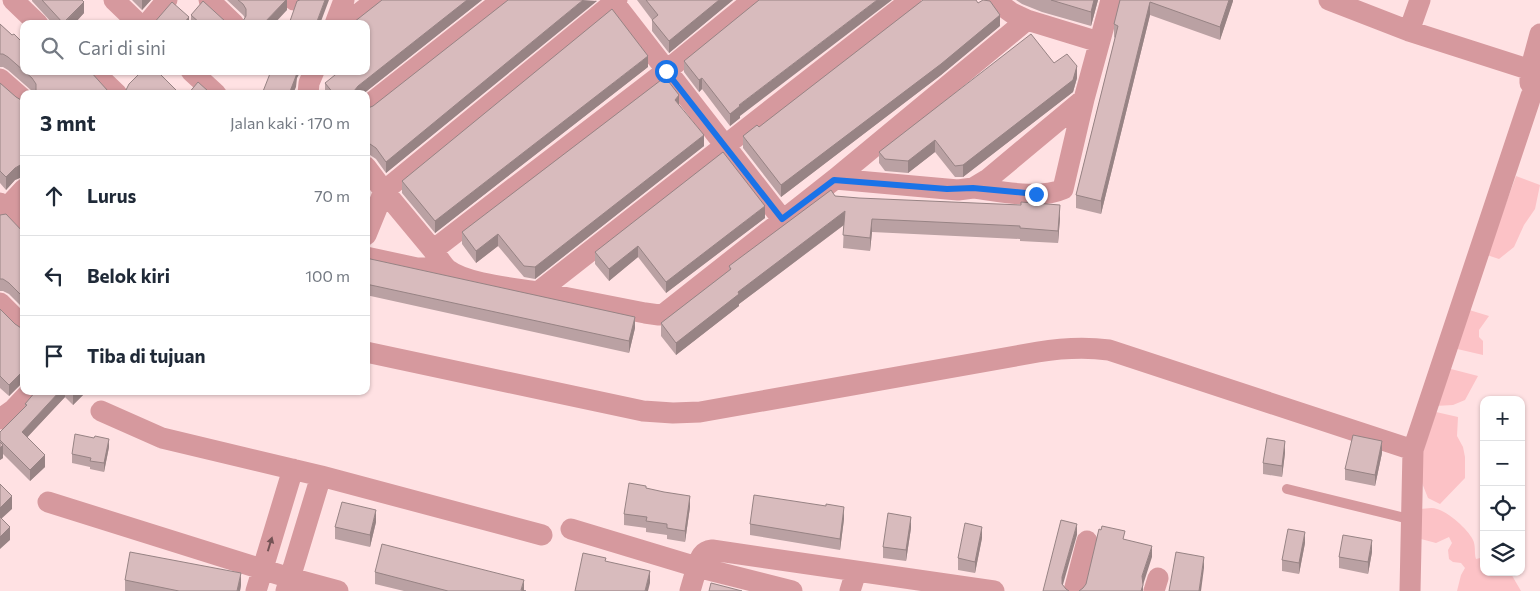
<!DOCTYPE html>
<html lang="id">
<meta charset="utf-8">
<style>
body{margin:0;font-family:Commissioner,sans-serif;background:#f2f2f3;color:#1f2937}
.controls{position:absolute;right:15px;bottom:15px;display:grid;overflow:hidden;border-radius:10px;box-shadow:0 1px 4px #0004}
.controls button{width:45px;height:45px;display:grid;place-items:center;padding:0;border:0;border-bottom:1px solid #e0e1e3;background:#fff;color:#1f2937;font:25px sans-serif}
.stop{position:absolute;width:15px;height:15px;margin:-11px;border:4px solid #1a73e8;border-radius:50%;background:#fff}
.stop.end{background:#1a73e8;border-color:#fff;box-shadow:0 1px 5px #0008}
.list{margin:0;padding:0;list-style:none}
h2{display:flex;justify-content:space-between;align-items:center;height:65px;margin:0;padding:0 20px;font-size:21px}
h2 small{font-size:16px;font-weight:400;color:#747a83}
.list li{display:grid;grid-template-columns:32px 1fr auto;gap:15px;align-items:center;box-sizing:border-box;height:80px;padding:0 20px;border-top:1px solid #e0e1e3}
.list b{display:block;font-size:19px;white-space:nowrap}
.list em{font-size:16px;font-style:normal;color:#747a83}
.icon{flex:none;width:28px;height:28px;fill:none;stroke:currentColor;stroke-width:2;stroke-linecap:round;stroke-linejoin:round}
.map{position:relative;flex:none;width:1540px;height:591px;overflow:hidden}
.search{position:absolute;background:#fff;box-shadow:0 1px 4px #0004;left:20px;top:20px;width:350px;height:55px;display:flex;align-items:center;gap:12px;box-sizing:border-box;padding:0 18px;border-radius:10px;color:#747a83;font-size:19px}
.panel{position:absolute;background:#fff;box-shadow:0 1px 4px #0004;left:20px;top:90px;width:350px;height:305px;border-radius:10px}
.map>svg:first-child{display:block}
.green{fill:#fcc2c6}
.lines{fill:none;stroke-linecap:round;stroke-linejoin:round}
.lane{stroke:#d6999e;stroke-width:10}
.street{stroke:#d6999e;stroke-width:21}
.wall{fill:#baa1a3}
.shaded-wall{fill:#978384}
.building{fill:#d8bbbd;stroke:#978384}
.oneway{fill:#745355}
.route{stroke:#1a73e8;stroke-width:6}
</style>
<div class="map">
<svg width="1540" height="591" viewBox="0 0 1540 591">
<rect width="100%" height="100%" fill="#ffe1e3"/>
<path class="green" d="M1516,176L1540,185L1535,209L1524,225L1514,247L1499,259L1487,255Z
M1466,309L1489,316L1479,330V337L1483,341V355L1453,348Z
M1447,368L1478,376L1465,400L1453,405L1435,406Z
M1436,412L1458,417L1457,436L1463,447L1465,457V478L1440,504L1428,498L1422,483L1420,461Z
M1420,509C1425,509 1432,507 1437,509C1448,512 1468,529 1473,540C1476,546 1474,553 1476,559L1484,557V572H1510L1521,591H1457L1461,575L1465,568L1461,563L1453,562L1449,559L1448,550L1452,543L1449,537L1436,543L1421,539Z"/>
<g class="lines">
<path class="lane" d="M1287,489L1413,520"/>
<path class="street" d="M13,0L38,24
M114,0L139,24
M209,0L234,24
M294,0H295
M612,0L782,219
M994,0L1012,13L1027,20L1099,42
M1329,0L1409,31L1540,73
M147,24L167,0
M335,24L344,0
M346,24L376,0
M1409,31L1420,0
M93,71L117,94
M191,71L216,94
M0,79L24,100
M1530,83V71L1540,34
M308,94L309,83L314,71
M366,107L502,0
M366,167L384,191L617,0
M835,179L958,190L973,188L988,179L1084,99
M973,188C1000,191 1039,200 1063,189L1084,99L1111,0
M0,203L24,225
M0,215L24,189
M366,235L384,191L433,250L666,71L753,0
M433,250C437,256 442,264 447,269C466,284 513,288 538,292L911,0
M366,257L417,268H446
M538,292L645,313L659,315L665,313L835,179L1027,20
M0,303L24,327
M366,352L643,411L673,413L700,412L1038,352C1063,348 1085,347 1109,350L1413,450
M101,411L162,438L321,476L542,535
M0,419L13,410L31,391
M48,502L290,578L338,591
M571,529L697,567C700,558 702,551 712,550L994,591
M256,591L293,469
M286,591L321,476
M690,591L697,567L792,591
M850,591L856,572
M1074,591L1087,541
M1154,591L1158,578
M1410,591L1413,450L1531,96L1540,85"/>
</g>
<path class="wall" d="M32,0H82L84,13L74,24H53L32,1Z
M132,0H151L142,10Z
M227,0H287V10L243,21L245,18L243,15Z
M382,0H482L363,94H325V83L366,71L354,22Z
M597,0L386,173L376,159L370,155H366V108H368Z
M637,0H733L669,53L652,31V20Z
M1016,0H1098L1091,26L1042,12L1022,4Z
M1120,0H1233V1L1220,40L1150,15L1101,214L1076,208V195L1115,38L1114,37V24Z
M191,15L226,22L228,24H191Z
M0,24L12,35L24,44V71H90L108,91L116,94H34L32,91L8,70L3,67H0Z
M1000,26L941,75L781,197L743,148V136L759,127Z
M684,61L740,116V118L730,126L702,89L699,92L684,72Z
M1054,63L1077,78L1073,92L963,177H955L935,152L908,173L885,171L879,163V152Z
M648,67L435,233L402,193V181Z
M0,83L16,97L21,100L24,99V175L22,177L15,180L6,190L0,183Z
M679,105L704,146L535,279L524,277L498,246L476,263L462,244V232Z
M835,196L1060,218L1058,243L1020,241V239L872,232L870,251L843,248L844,225L739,304V306L676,355L661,336V323L729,270V266Z
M0,215L24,233V309L9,294L3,291H0Z
M765,218L666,293L638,257L609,281L595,264V252Z
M366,258L635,328L629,353L366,295Z
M0,309L15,324L21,328H24V381L9,396L0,388Z
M36,391H87L73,405L65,397L27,437L45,467L30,481L3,454V458L0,460V432L25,407V404Z
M109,447L104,472L90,469V467L72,463V454Z
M1285,453L1282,477L1263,474V463Z
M1382,453L1375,486L1345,480V469Z
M646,488L690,507L685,542L667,539V535L646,532V528L624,525V514Z
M844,519L840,550L750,535V524Z
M376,522L370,547L335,539V527Z
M911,528L906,561L883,558V547Z
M982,538L975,573L958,570V558Z
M1305,543L1299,574L1282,571V560Z
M1372,552L1368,574L1339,568V557Z
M375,572L524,590L526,591H404L375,584Z
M125,580L241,585L240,591H125Z"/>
<path class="shaded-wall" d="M142,0H151L142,10Z
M286,0H287V10L274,24H263Z
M325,0H329L320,24H316Z
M467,0H482L363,94H354V91L358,86Z
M583,0L597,1L386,173V162Z
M719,0H733L669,53V41Z
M877,0H892L740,116V118L730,126V114L739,105Z
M1094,0H1098L1091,26V12Z
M1229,0H1233V1L1220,40V27Z
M84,2V13L74,24H63Z
M1150,2V15L1101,214V201Z
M1000,15V26L941,75L781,197V185Z
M189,17V24H183Z
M648,56V67L435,233V221Z
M1077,66V78L1073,92L963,177V165Z
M297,71H301L297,78L296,87L293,94H289Z
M702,78V89L699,92V80Z
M679,95V106L675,100Z
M704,135V146L535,279V267Z
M935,140V152L908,173V161Z
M24,162V175L22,177L15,180L6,190V177L15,168Z
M1060,205V218L1058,243V231Z
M765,206V218L666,293V282Z
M845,211V224L739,304V306L676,355V343L738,292Z
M872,219V232L870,251V238Z
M498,234V246L476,263V251Z
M638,246V257L609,281V269Z
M635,317V328L629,353V341Z
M24,370V381L9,396V385Z
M60,391H65V397L22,443V432Z
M76,391H87L73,405V394Z
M109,439V447L104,472V463Z
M1285,441V453L1282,477V466Z
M1382,441V453L1375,486V475Z
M3,445V458L0,460V448Z
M45,455V467L30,481V470Z
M12,496V509L0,520V508Z
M690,496V507L685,542V531Z
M844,507V519L840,550V539Z
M376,510V522L370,547V535Z
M911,517V528L906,561V550Z
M1077,524V535L1062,588V577Z
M10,527V540L0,549V537Z
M982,527V538L975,573V562Z
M1305,532V543L1299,574V563Z
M1372,540V552L1368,574V562Z
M1152,546V557L1143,585V591H1141L1142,576Z
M1204,557V568L1201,591H1199Z
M650,571V583L648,591H645Z
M241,573V585L240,591H237Z
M524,580V591H521Z"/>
<path class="building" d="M42,0H82L84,2L63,23Z
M238,0H286L263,24H239L243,21L246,16V9L243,4Z
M300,0H325L316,24H289L297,1Z
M382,0H467L358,86L354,91V94H334L325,83L340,71H366V24H351L354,22Z
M508,0H583L386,162L376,148L370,144L366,143V108H368L373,106Z
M646,0H719L669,41L652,20L658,15Z
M759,0H877L739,105L740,106L730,114L702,78L699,80L684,61Z
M923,0H976L978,3L983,0L990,1L1000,15L941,64L781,185L743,136L757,125L759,127Z
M1051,0H1094L1091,12Z
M1120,0H1229L1220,27L1150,2L1101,201L1076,195L1118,26L1114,24Z
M203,1L226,22L228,24H201L191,15Z
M172,2L189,17L183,24H153Z
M612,9L648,56L435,221L402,181Z
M0,24L12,35L14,34L24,44V71L8,57L3,54H0Z
M1031,34L1054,63L1067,54L1077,66L1073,80L963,165L955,166L935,140L908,161L885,159L879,152Z
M24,71H90L108,91L116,94H83L82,92L81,94H34L36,90V84L32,78Z
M142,71H157L180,94H120L126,90L129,84Z
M271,71H297L296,76L289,94H262Z
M665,77L679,95L675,100L704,135L535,267L524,266L498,234L476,251L462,232Z
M198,82L208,91L213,94H218H188Z
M0,83L16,97L21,100L24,99V162L22,164L15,168L6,177L0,171Z
M723,152L765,206L666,282L638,246L609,269L595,252Z
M831,190L835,196L859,198L1021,205V202L1060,205L1058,231L1020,228V226L872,219L870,238L843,235L845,211L738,292L739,294L676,343L661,323L731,269L729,266Z
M6,214L24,233V298L9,283L3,279H0V215Z
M366,258L635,317L629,341L366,284Z
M0,309L15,324L21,328H24V370L9,385L0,376Z
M36,391H60L22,432L45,455L30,470L0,440V432L27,405L25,404Z
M75,434L94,438L95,436L109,439L104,463L90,461L91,458L72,454Z
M1353,435L1382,441L1375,475L1345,469Z
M1267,438L1285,441L1282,466L1263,463Z
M0,442L3,445L0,448Z
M629,483L646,486V488L664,492L690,496L685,531L667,528V524L646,521L647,517L624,514Z
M0,484L12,496L0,508Z
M754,495L826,506V504L844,507L840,539L750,524Z
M342,502L376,510L370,535L335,527Z
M888,513L911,517L906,550L883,547Z
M0,517L10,527L0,537Z
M1061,520L1077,524L1062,577V584L1066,589L1069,591H1043Z
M965,523L982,527L975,562L958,558Z
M1102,526L1125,531L1123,539L1152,546L1142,576L1143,585L1141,591H1079L1083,588L1086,584L1099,529L1101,530Z
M1288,529L1305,532L1299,563L1282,560Z
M1343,535L1372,540L1368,562L1339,557Z
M382,544L524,580L521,590L526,591H448L375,572Z
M130,552L241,573L237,591H179L125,580Z
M1176,552L1204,557L1199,591H1169Z
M583,553L606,558L605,561L650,571L645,591H575Z
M711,583L742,591H709Z"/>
<defs><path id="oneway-solid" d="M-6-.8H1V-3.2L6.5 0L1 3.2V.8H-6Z" transform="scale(1.25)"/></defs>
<use class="oneway" href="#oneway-solid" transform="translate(270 544) rotate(-73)"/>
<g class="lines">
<path class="route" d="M666,71L782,219L834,180L947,189L973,188L1036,194"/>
</g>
</svg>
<div class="controls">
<button>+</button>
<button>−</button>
<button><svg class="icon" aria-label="locate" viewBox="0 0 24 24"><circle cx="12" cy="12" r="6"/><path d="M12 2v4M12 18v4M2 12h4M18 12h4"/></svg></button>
<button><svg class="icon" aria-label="layers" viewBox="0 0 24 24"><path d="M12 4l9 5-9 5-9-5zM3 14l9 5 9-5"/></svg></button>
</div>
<div class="stop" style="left:666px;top:71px"></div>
<div class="stop end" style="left:1036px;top:194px"></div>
<div class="search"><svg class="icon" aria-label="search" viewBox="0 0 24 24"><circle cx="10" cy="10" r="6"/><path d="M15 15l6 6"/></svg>Cari di sini</div>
<section class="panel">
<h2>3 mnt<small>Jalan kaki · 170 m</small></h2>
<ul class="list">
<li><svg class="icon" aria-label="ahead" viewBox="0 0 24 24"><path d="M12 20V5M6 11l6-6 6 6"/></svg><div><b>Lurus</b></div><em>70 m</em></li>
<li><svg class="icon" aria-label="left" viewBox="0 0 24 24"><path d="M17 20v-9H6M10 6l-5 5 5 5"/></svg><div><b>Belok kiri</b></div><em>100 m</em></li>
<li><svg class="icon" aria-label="arrive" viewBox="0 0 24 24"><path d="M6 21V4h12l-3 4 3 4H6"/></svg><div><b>Tiba di tujuan</b></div></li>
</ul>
</section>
</div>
